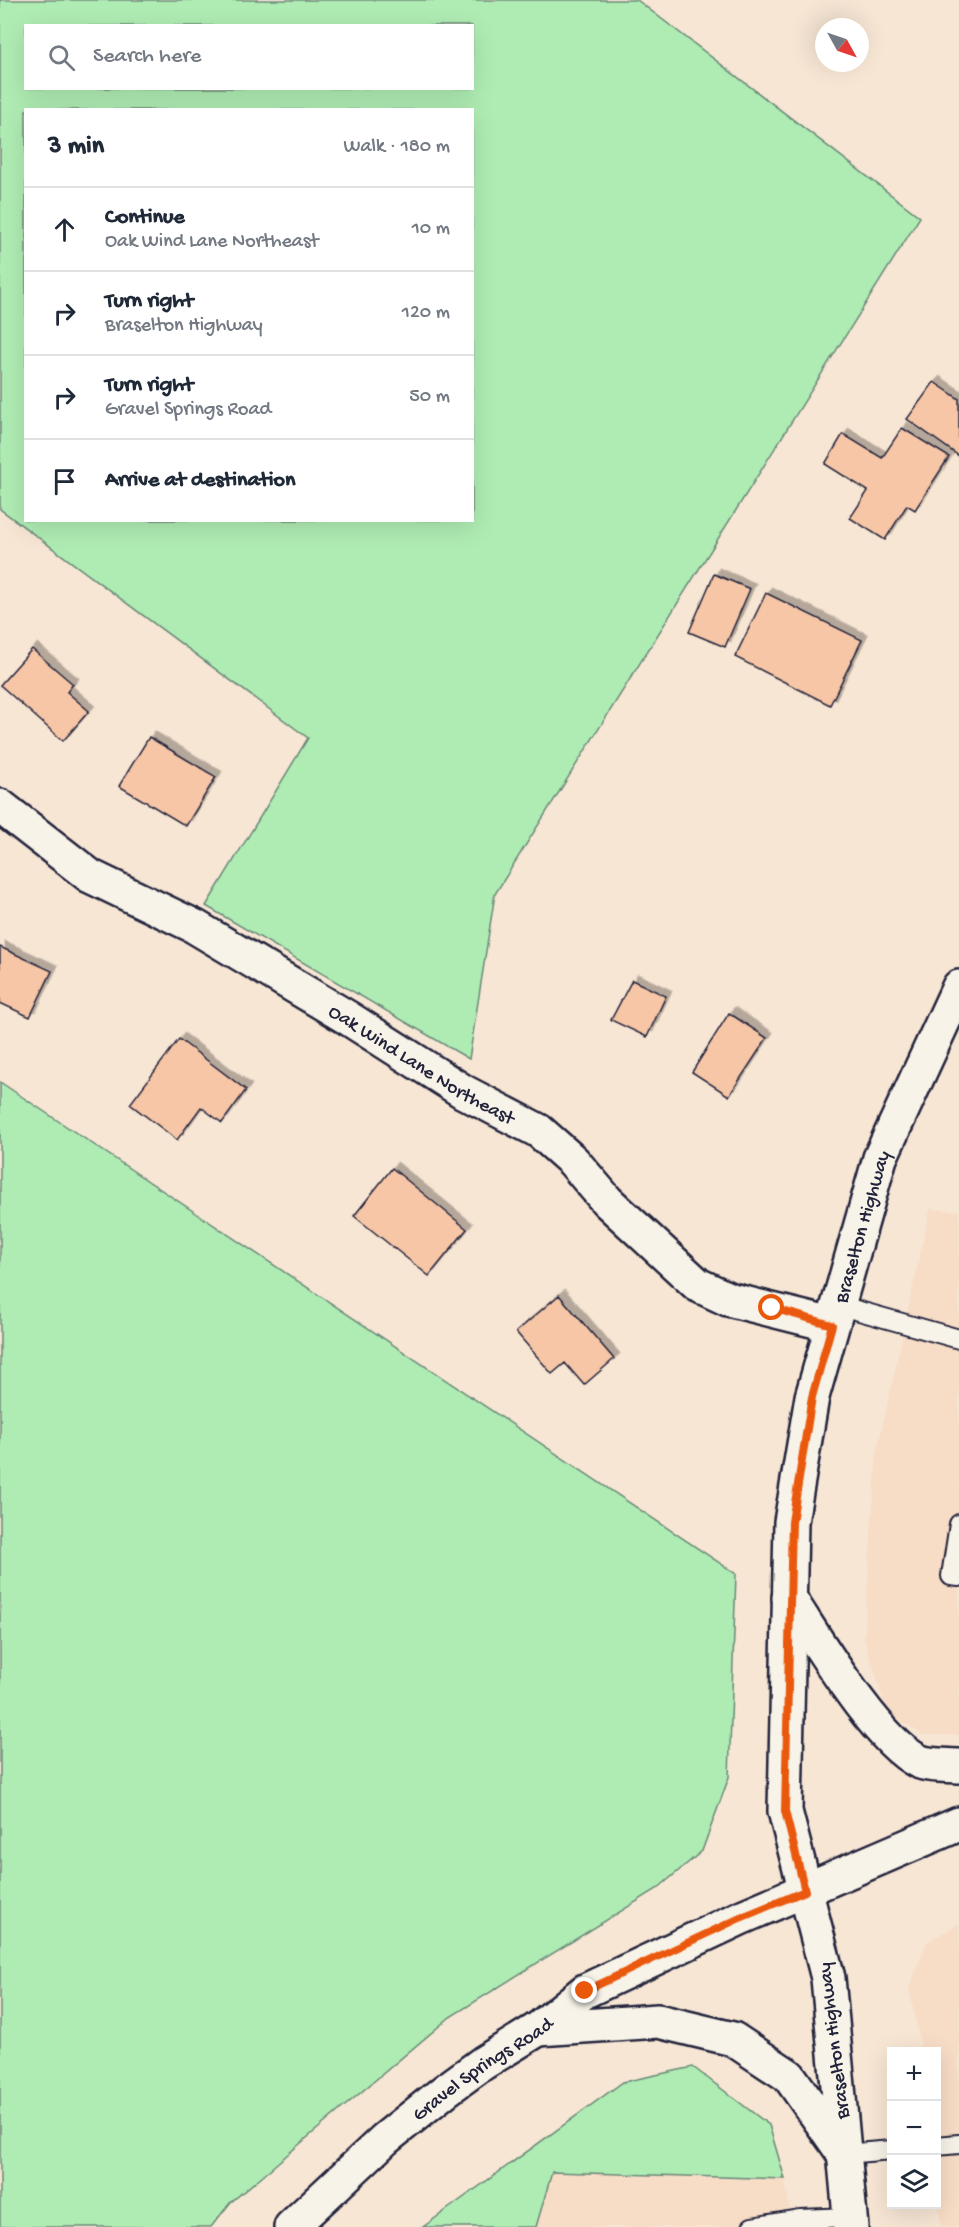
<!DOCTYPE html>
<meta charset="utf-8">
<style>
body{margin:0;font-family:"Gochi Hand",sans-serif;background:#f2f2f3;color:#1f2937}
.controls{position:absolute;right:18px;bottom:18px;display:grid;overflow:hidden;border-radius:0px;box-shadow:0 6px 24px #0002}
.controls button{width:54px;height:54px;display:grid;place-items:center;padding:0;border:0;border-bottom:2px solid #e0e1e3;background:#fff;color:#1f2937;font:30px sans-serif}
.compass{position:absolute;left:815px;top:18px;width:54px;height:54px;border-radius:50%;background:#fff;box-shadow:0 6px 24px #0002;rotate:130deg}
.stop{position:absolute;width:18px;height:18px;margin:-14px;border:4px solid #ea580c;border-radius:50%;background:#fff}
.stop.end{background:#ea580c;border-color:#fff;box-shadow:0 2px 6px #0008}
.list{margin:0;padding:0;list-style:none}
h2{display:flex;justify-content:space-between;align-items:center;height:78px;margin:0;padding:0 24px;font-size:26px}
h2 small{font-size:20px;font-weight:400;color:#747a83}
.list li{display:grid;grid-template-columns:39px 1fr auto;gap:18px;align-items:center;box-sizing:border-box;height:84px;padding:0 24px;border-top:2px solid #e0e1e3}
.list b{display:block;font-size:22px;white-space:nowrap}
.list p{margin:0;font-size:20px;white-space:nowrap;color:#747a83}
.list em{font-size:20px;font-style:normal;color:#747a83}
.icon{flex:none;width:33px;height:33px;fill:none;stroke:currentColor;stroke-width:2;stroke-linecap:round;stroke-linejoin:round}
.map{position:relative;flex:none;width:959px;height:2227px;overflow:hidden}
.search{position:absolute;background:#fff;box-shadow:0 6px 24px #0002;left:24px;top:24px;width:450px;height:66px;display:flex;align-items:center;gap:15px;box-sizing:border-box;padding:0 21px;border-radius:0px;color:#747a83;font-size:22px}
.panel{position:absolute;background:#fff;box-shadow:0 6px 24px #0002;left:24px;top:108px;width:450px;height:414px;border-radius:0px}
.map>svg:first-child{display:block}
.built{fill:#f7dcc6}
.green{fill:#afecb3;stroke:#688777;stroke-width:1.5;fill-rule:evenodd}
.building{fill:#f6c6a6;stroke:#22223b;stroke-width:1.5;filter:url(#shadow)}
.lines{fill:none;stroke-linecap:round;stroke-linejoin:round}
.lane-casing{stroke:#22223b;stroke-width:22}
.street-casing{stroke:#22223b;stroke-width:38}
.secondary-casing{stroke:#22223b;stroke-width:38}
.primary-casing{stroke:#22223b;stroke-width:38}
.lane{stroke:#f7f3e8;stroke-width:18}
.street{stroke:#f7f3e8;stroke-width:33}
.secondary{stroke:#f7f3e8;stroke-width:33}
.primary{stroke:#f7f3e8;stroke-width:33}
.route{stroke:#ea580c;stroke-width:8}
.labels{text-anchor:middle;stroke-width:4.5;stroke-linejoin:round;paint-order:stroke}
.street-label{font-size:20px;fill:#22223b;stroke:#f7f3e8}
</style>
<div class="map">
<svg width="959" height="2227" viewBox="0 0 959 2227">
<defs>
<filter id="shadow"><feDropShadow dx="5.5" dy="-5.5" stdDeviation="0" flood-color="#0004"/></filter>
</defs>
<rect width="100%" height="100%" fill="#f7e6d4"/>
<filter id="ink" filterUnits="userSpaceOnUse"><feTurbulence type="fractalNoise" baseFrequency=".0167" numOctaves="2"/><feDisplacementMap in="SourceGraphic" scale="12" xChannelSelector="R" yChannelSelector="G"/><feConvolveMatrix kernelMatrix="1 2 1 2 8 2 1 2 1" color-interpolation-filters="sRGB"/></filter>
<g filter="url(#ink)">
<path class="built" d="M930,1209L959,1211V1735H923L887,1711L864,1638L877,1452Z
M959,1924V2227H941L936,2175V2052L922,2051L909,1988L927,1942Z
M552,2172L785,2179L792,2227H536Z"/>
<path class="green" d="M0,0H637L920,217L495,894L469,1059L206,906L308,738L0,509ZM26,26H472V88H26ZM26,110H472V520H26Z
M0,1082L736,1574L729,1777L702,1851L657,1889L450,2017L230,2203L211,2227H0Z
M693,2067L769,2125L785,2179L552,2172L536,2227H423L623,2082Z"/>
<path class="building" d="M934,382L959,399V456L907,419Z
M902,428L949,457L915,510L907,505L885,540L850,518L868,491L825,464L843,434L882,458Z
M714,574L750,589L725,647L689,632Z
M766,593L862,640L830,705L735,657Z
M32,649L73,684L67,692L89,711L63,741L0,685Z
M149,737L216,777L186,826L119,786Z
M0,947L52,971L30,1017L0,1003Z
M632,980L666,996L647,1037L611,1020Z
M729,1013L767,1038L729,1096L692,1072Z
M179,1039L246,1090L222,1123L201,1107L177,1140L130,1104Z
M392,1168L467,1229L429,1276L354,1216Z
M559,1295L614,1359L584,1385L565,1363L552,1374L516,1332Z"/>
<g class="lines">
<g class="lane-casing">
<path id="lane" d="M838,1305L959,1339
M959,1524L951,1576L959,1577
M936,2146L959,2144
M844,2154L892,2150
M752,2227L800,2219L850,2217"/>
</g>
<g class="street-casing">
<g id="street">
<path id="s1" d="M0,806L90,876L194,926L348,1018L464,1092L539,1131L573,1161L607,1201L698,1285L728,1299L832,1325"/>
</g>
</g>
<g class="secondary-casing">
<g id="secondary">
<path id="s2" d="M851,2227L828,1978L785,1811L791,1522L812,1397L880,1158L959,987"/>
</g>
</g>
<g class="primary-casing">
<g id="primary">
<path d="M789,1598C817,1640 875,1739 918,1761C928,1766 947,1765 959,1766"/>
<path d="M538,2029L658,2021L733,2039L789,2076L844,2154"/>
<path id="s3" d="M291,2227L385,2139L446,2090L483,2063L538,2029L585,1991L740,1918L959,1824"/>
</g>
</g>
<use href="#lane" class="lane"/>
<use href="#street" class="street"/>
<use href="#secondary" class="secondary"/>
<use href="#primary" class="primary"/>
</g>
</g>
<g class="lines" filter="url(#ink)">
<path class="route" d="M585,1991L740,1918L805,1891L785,1811L792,1522L812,1397L832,1325L772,1308"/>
</g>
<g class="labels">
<g class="street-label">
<text dy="7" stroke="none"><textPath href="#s1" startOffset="496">Oak Wind Lane Northeast</textPath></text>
<text dy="7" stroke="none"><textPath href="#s2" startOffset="1016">Braselton Highway</textPath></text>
<text transform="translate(832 2041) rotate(-97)" y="7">Braselton Highway</text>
<text dy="7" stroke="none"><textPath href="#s3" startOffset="249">Gravel Springs Road</textPath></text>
</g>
</g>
</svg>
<div class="controls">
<button>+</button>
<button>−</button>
<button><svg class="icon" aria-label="layers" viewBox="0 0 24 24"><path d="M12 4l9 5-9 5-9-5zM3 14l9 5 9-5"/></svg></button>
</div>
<svg class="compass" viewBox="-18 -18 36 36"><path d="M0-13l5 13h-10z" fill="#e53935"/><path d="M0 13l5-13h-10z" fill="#747a83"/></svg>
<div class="stop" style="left:772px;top:1308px"></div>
<div class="stop end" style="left:585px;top:1991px"></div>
<div class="search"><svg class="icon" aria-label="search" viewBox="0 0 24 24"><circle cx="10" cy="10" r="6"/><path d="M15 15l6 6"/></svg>Search here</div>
<section class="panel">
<h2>3 min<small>Walk · 180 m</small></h2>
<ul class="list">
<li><svg class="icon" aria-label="ahead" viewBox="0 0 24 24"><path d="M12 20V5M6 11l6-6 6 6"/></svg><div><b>Continue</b><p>Oak Wind Lane Northeast</p></div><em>10 m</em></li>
<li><svg class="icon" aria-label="right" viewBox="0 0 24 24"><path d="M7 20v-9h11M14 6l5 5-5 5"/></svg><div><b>Turn right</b><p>Braselton Highway</p></div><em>120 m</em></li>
<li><svg class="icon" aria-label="right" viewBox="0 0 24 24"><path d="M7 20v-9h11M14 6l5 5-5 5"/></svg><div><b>Turn right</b><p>Gravel Springs Road</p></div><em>50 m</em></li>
<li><svg class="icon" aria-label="arrive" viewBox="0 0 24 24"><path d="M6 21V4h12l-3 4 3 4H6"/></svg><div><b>Arrive at destination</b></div></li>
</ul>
</section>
</div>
